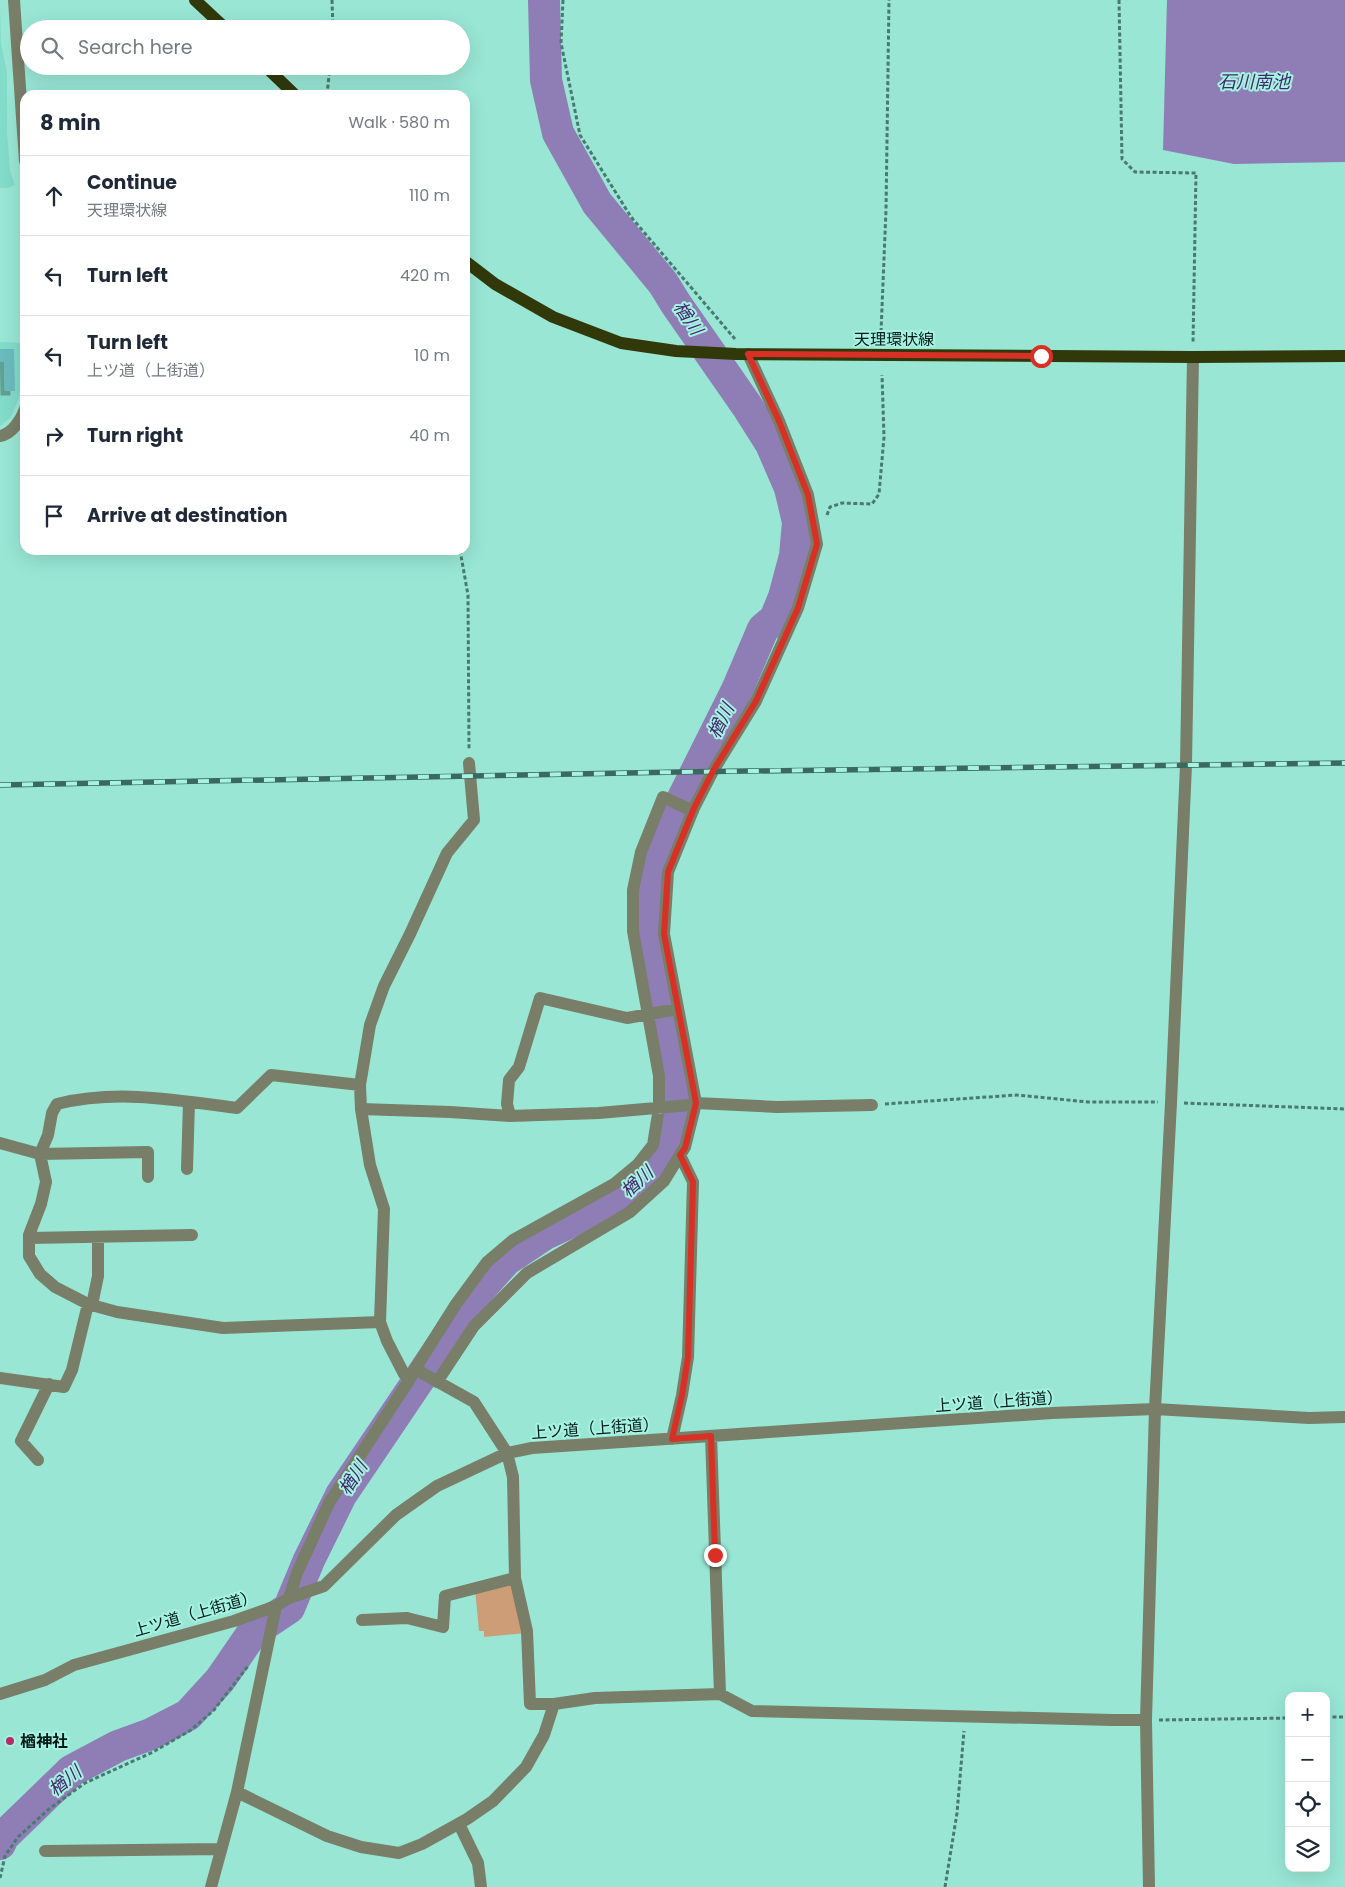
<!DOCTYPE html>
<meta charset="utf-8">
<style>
body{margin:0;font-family:Poppins,"Noto Sans JP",sans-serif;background:#f6f6f7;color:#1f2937}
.controls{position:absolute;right:15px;bottom:15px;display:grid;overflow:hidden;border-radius:10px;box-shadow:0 5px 20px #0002}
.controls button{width:45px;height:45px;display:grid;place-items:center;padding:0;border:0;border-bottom:1px solid #e0e1e3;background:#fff;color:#1f2937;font:25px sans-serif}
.stop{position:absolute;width:15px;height:15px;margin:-11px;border:4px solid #d93025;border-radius:50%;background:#fff}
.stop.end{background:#d93025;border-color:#fff;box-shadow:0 1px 5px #0008}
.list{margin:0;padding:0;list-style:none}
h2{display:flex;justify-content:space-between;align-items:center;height:65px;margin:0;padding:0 20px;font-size:21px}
h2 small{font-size:16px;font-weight:400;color:#747a83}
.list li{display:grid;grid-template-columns:32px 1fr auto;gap:15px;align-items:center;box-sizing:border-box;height:80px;padding:0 20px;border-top:1px solid #e0e1e3}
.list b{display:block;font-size:19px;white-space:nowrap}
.list p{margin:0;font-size:16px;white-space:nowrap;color:#747a83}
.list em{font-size:16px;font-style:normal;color:#747a83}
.icon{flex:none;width:28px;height:28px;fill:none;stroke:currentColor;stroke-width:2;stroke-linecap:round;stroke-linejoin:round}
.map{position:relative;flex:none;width:1345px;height:1887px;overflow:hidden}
.search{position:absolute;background:#fff;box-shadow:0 5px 20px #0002;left:20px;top:20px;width:450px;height:55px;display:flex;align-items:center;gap:12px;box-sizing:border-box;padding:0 18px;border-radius:28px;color:#747a83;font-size:19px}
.panel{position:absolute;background:#fff;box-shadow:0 5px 20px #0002;left:20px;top:90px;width:450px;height:465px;border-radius:15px}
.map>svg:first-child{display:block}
.built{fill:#83dbc9}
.green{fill:#cd9d78}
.water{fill:#8f7db5}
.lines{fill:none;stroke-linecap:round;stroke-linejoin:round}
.river{stroke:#8f7db5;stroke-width:32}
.building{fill:#6abbbe;filter:url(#shadow)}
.path{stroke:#487a6f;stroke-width:3;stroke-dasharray:4 2.5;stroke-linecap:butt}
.minor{stroke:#787e67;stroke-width:12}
.major{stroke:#31390b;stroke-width:12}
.rail-casing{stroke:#3b695f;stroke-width:5.5}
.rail{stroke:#a6f3e2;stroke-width:4;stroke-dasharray:11;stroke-linecap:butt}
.route{stroke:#d93025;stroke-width:6}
.poi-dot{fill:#b52b67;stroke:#a6f3e2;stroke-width:2}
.labels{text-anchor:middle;stroke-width:4;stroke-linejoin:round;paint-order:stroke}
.street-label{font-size:16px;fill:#001b16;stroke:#a6f3e2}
.poi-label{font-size:16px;font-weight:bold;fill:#001b16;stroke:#a6f3e2;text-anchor:start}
.water-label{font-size:18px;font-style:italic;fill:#43276c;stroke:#a6f3e2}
</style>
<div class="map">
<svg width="1345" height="1887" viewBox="0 0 1345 1887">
<defs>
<filter id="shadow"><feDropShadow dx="-4.5" dy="4.5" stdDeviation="0" flood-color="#0004"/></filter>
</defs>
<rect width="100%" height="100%" fill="#99e6d5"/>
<path class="built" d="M0,8L1,43L7,73V132L10,171L15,185L8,188H0Z
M0,342L24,343L25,347L19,398L10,418L0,426Z"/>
<path class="green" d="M513,1581L525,1633L484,1637V1631H479L475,1589Z"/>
<path class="water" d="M1167,0H1345V162L1234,164L1163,150Z"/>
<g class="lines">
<path class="river" d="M0,1844L3,1837L71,1771L118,1746L151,1734L188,1715L220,1680L253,1632L289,1608L309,1560L341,1495L480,1289L506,1260L545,1234L620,1199L651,1173L676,1132L680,1086L660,993L649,927L650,884L662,840L737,690L763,629L775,619L784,597L795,556L798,522L790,488L771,444L747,406L676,304L663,283L597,203L558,133L546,80L544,0"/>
</g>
<path class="building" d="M0,349H14L15,391H5L4,362H0Z"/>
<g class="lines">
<path class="path" d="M332,0L333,29
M563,0L561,43L580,135L631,217L735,339
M1119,0L1122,159L1135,172L1196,173L1193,344
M327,95L330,66
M881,332L886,210L889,0
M827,515L830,507L842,503L872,504L879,494L884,437L882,375
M460,550L468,595L469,749
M1184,1103L1345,1109
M885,1104L1017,1095L1088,1102H1158
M1326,1717H1345
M1159,1720L1289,1718
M0,1878L5,1856L18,1837L49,1809L85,1783L153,1752L191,1730L214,1710L248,1666
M945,1887L957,1813L964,1731"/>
<path class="minor" d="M14,0L25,161
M0,436C12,434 21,420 25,409
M469,763L474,820L447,853L410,934L384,986L370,1025L360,1085L361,1109L370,1165L384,1209L380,1322L387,1341L404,1374L410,1379L415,1369L474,1402L507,1453L513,1477L515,1578L527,1631L530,1704H554L595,1698L720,1694L752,1711L1112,1720H1146
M360,1085L271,1075L237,1108C177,1100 117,1089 57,1104L52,1113L48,1135L40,1154L46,1182L41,1204L29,1235V1256L40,1274L55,1287L88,1304L117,1312L223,1328L380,1322
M361,1109L450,1112L510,1116L599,1113L690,1105L696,1103L777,1107L872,1105
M510,1116L507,1104L509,1080L519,1067L540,998L627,1018L678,1009
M0,1143L40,1154L148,1152V1177
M187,1169L189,1102
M29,1238L192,1235
M92,1305L98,1276V1237
M415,1369L456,1304L487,1262L513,1240L614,1184L638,1164L653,1145L659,1108V1076L633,931V890L641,852L663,797L693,811
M0,1378L64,1387L72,1370L88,1304
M437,1382L474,1326L527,1273L630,1212L664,1181L685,1147L696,1103L664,934L668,872L694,808L713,771L756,701L798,608L817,544L808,495L779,421L748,354
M711,1436L720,1694
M672,1439L682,1395L688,1357L693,1182L680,1155
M38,1460L21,1441L49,1384
M289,1598L297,1573L329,1503L410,1379
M362,1620L407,1618L443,1627L445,1596L515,1578
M0,1694L45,1680L74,1665L234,1621L276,1606L289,1598L324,1586L396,1515L437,1486L507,1453L532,1448L1052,1413L1155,1409L1309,1418L1345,1417
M237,1792L327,1836L361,1847L399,1853L422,1844L467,1819L493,1801L526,1767L544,1735L554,1704
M459,1824L478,1863L481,1887
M45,1851L221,1849
M211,1887L237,1792L276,1606
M1149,1887L1146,1720L1155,1409L1171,1103L1186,765L1193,357"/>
<path class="major" d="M195,0L226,29
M265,66L295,95
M465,261L495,284L553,317L621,343L676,351L736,354L1193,357L1345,356"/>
<g class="rail-casing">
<path id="rail" d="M0,785L679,772L1345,763"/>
</g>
<use href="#rail" class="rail"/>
</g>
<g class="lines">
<path class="route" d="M715,1555L711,1436L672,1439L682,1395L688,1357L693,1182L680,1155L685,1148L696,1103L664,934L668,872L694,808L713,771L756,701L798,608L817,544L808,495L779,421L748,354L1041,356"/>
</g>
<circle class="poi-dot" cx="10" cy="1741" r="5"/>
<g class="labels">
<g class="street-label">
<text x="894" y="345">天理環状線</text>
<text transform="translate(999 1401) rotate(-4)" y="6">上ツ道（上街道）</text>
<text transform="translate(595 1428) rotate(-4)" y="6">上ツ道（上街道）</text>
<text transform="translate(195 1613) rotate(-16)" y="6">上ツ道（上街道）</text>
</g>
<g class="poi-label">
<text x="20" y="1747">楢神社</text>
</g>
<g class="water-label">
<text x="1254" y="88">石川南池</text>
<text transform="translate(688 318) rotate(56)" y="6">楢川</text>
<text transform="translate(721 721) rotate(-63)" y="6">楢川</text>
<text transform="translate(637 1182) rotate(-42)" y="6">楢川</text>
<text transform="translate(353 1478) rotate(-57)" y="6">楢川</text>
<text transform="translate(65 1781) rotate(-39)" y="6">楢川</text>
</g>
</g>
</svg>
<div class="controls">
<button>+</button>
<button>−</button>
<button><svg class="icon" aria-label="locate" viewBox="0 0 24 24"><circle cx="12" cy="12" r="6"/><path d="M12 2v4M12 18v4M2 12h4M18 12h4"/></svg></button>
<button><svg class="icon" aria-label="layers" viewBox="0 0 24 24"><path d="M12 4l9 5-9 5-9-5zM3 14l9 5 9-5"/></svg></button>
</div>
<div class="stop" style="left:1041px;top:356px"></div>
<div class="stop end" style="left:715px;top:1555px"></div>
<div class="search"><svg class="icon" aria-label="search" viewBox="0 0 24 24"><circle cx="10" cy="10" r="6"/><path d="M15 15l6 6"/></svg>Search here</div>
<section class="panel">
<h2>8 min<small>Walk · 580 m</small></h2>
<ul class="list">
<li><svg class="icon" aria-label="ahead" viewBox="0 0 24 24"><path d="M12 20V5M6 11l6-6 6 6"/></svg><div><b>Continue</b><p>天理環状線</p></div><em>110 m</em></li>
<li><svg class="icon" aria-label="left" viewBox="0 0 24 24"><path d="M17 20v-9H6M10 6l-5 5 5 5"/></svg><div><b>Turn left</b></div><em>420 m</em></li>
<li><svg class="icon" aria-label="left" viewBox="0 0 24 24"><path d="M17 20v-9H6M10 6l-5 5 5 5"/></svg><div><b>Turn left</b><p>上ツ道（上街道）</p></div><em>10 m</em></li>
<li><svg class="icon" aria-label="right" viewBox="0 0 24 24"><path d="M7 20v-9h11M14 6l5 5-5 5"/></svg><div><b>Turn right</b></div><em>40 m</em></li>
<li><svg class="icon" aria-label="arrive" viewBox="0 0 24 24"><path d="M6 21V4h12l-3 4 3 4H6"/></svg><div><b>Arrive at destination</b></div></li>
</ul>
</section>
</div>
